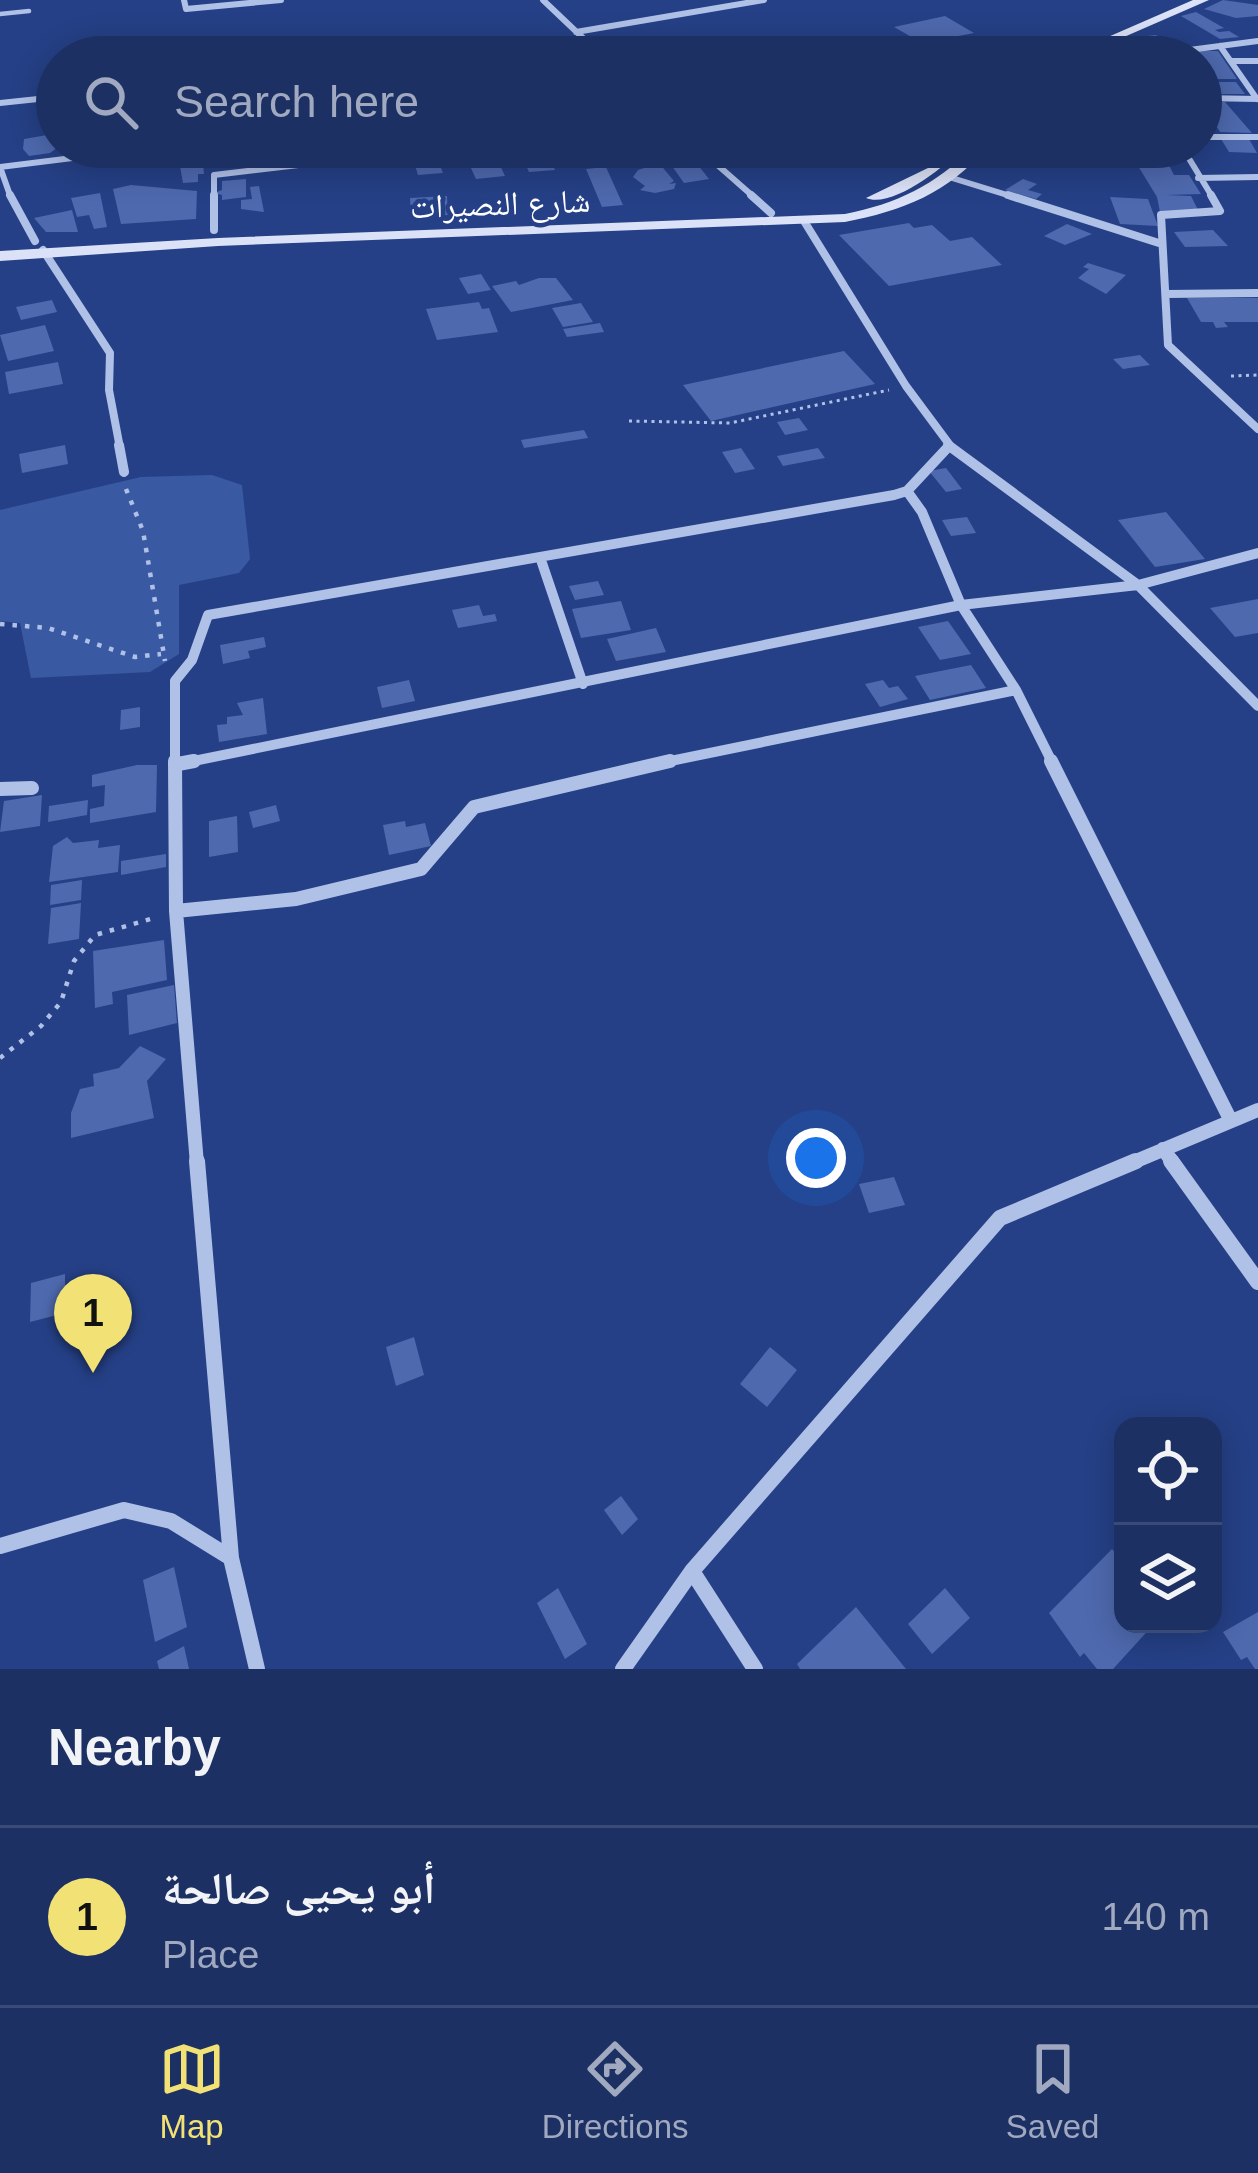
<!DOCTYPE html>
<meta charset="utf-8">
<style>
body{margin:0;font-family:Helvetica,"Noto Naskh Arabic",sans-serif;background:#293c6d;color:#f1f3f6}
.controls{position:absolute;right:36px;bottom:36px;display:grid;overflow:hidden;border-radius:24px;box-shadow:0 6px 30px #0003}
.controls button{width:108px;height:108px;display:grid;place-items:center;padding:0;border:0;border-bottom:3px solid #3a4b78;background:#1c3064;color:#f1f3f6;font:60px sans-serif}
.you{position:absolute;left:816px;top:1158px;width:42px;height:42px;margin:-30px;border:9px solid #fff;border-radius:50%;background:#1a73e8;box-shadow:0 0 0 18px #1a73e833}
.badge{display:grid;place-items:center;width:78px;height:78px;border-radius:50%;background:#f2e275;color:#111;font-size:39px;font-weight:700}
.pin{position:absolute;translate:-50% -99px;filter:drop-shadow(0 3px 6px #0008)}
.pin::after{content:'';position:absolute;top:63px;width:42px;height:36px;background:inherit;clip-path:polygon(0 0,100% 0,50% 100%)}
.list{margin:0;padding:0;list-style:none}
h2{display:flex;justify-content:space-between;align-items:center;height:156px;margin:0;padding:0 48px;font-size:51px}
h2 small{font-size:39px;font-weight:400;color:#a0a9bf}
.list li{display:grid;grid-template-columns:78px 1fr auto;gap:36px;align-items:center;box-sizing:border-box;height:180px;padding:0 48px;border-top:3px solid #3a4b78}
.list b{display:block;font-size:45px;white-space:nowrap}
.list p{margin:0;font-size:39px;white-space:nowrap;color:#a0a9bf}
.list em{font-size:39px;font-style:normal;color:#a0a9bf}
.icon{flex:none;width:66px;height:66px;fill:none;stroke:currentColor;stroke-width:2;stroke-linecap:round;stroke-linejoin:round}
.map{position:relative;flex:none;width:1258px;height:1669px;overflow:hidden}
.search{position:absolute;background:#1c3064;box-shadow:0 6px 30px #0003;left:36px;right:36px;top:36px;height:132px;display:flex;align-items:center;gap:30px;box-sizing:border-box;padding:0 42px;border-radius:66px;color:#a0a9bf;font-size:45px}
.sheet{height:336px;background:#1c3064}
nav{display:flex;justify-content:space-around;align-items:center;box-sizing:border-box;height:168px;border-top:3px solid #3a4b78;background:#1c3064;font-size:33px;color:#a0a9bf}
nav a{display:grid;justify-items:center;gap:6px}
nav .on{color:#f2e275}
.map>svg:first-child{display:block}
.green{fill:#3a59a3}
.building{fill:#4e69ae}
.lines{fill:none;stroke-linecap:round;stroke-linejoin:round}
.path-far1{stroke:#b0c1e8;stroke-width:3;stroke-dasharray:3 4.5;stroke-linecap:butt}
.path{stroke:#b0c1e8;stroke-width:4.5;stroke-dasharray:4.5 8;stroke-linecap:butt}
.lane{stroke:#b0c1e8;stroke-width:4.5}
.street-far4{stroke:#b0c1e8;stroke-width:6}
.street-far3{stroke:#b0c1e8;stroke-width:8}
.street-far2{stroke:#b0c1e8;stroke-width:10}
.street-far1{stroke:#b0c1e8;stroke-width:14}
.street{stroke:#b0c1e8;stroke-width:16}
.secondary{fill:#dbe2f7;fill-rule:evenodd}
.labels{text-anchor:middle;stroke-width:9;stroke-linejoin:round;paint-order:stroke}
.far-street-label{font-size:33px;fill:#fff;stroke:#254086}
</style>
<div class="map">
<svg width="1258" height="1669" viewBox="0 0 1258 1669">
<rect width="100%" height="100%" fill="#254086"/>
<path class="green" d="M212,475L242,485L250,559L239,573L179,585V654L150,672L31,678L20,623L0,621V510L141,477Z"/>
<path class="building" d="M1223,0L1258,5V16L1236,18L1204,9Z
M1196,12L1224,28L1215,30L1219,32L1229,31L1239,37L1220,39L1181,16Z
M945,16L974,33L922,43L894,27Z
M1156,35L1172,46L1145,49L1129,38Z
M852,46L867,57H812L811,55Z
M1185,51H1218L1237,79H1201V57H1188Z
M1201,82H1236L1245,94H1201Z
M1201,102H1225L1252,133L1220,132Z
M53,134L57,148L50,153L29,156L23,149L24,139Z
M1221,139H1249L1257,153L1229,152Z
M205,147H245L250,160L214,159Z
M544,147L555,170L529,172L518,148Z
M1140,147H1168L1179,159H1146Z
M691,156L709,179L684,183L667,159Z
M438,160L443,173L418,175L414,162Z
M1135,161H1167L1174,175H1189L1201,194L1166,195L1191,196L1199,212H1160L1157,197Z
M478,162L499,163L505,176L476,179L470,166Z
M659,163L674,181L669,184L676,183L674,189L655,193L640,190L645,186L633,177L638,170Z
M203,164L204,174H198V182L183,183L180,166Z
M606,167L623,205L602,207L586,169Z
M246,179V197L222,200V195L214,193L222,190V181Z
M1023,179L1037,184L1028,190L1042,194L1036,199L1005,190Z
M131,185L197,191L196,219L121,224L113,189Z
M259,186L264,212L241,209V200L252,199L250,187Z
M100,193L107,227L94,229L89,215L77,217L71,198Z
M447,196L448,215L411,217L410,198Z
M1110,197L1148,199L1158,226L1120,224Z
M72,210L78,232H46L34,218Z
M909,223L914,228L932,225L950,241L972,237L1002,265L889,286L839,235Z
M1067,224L1092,234L1065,245L1044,236Z
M1213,230L1228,246L1185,247L1174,232Z
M1088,263L1126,275L1106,294L1078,278L1089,269L1083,267Z
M481,274L491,290L468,294L459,278Z
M539,278H556L573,300L511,312L492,286L516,281L519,285Z
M1187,298H1258V322H1224L1228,327L1216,328L1213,322H1201Z
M52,300L57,312L21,320L16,307Z
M479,302L482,309L489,308L498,332L437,340L426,309Z
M581,303L593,322L563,327L552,308Z
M600,323L604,332L567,337L563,329Z
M45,325L54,351L8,361L0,335Z
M844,351L875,384L711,421L683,385Z
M1140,355L1150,365L1123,369L1113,359Z
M58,362L63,384L9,394L5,372Z
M799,418L808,430L785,435L777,422Z
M584,430L588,438L524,448L521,440Z
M65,445L68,464L22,473L19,454Z
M741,448L755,469L735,473L722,452Z
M818,448L825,458L783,466L777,456Z
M946,468L962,489L946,492L929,471Z
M1166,512L1205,559L1155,567L1118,520Z
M967,517L976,533L951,536L942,520Z
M598,581L604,595L575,600L569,586Z
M1258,599V633L1235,637L1210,608Z
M621,601L631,630L581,638L572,609Z
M479,605L483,616L495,614L497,621L458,628L452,610Z
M948,621L971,654L940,660L918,627Z
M656,628L666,652L616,661L607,639Z
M264,637L266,647L248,651L250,658L223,664L220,645Z
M971,665L986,688L930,700L915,676Z
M409,680L415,701L382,708L377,687Z
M883,680L889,688L898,686L908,699L880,707L865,684Z
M263,698L267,734L219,742L217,725L227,724V717L243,715L237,703Z
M140,707V727L120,730L121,710Z
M137,765H157L156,812L90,823V809L104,806L105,785L92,787V775Z
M42,795L40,826L0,832L4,801Z
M88,800L87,815L48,822L49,806Z
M276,805L280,821L253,828L249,812Z
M237,816L238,852L209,857V821Z
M405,821L406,827L425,823L431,846L389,855L383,825Z
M67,837L73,843L99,840L98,848L120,845L118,872L49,882L53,846Z
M166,854V867L121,875V861Z
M82,880L81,900L50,905L51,885Z
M81,903L79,939L48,944L51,908Z
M164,940L167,980L112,992L113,1004L95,1008L93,951Z
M174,985L177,1023L129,1035L127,995Z
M140,1046L166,1059L147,1081L154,1118L71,1138V1113L80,1089L94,1086L93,1074L119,1068Z
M894,1177L905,1205L869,1213L859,1184Z
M65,1274V1313L30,1322L31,1283Z
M414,1337L424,1375L396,1386L386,1347Z
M770,1347L797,1370L767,1407L740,1384Z
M621,1496L638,1519L622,1535L604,1510Z
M1112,1549L1123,1562V1624H1154L1113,1669H1097L1084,1653L1080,1657L1049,1613Z
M174,1567L187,1627L155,1642L143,1580Z
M558,1588L587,1644L565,1659L537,1603Z
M945,1588L970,1618L932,1654L908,1624Z
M856,1607L906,1669H800L797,1664Z
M1258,1612V1669H1255L1247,1657L1241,1660L1223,1632Z
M184,1646L189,1669H159L157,1661Z"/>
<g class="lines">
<path class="path-far1" d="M1231,376L1258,375
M629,421L730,423L889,390"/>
<path class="path" d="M126,489L143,531L165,661
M0,624L48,628L135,657L161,654
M0,1058L41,1026L61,1002L74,961L95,935L154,918"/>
<path class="lane" d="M0,14L29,11"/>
<path class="street-far4" d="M184,0L186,9L281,0
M543,0L603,57
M576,32L764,0
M1220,46L1257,99
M1136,57L1258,41
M1232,61H1258
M1201,98L1258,99
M0,103L57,97
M1201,137H1258
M697,147L755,198
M1182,147L1213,198
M952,178L1017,198
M1198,178L1258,177
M11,198L0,167L161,147
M214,198V175L452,147"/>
<path class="street-far3" d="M10,195L35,241
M214,195V230
M751,195L771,213
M1008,195L1162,244
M1211,195L1220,211L1161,215L1168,345L1258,429
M804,221L906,386L952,448
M43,250L110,353L109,390L120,448
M1166,294L1258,293"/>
<path class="street-far2" d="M119,445L124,472
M948,445L1138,585L1258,706
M907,491L922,512L961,605L1016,690L1053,764
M540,557L583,684
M175,764V681L192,660L208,615L894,495L907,491L949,446
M179,764L961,605L1138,585L1258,553
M656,764L1016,690"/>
<path class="street-far1" d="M175,761L176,911L197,1164
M1051,761L1231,1121
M178,764L194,761
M0,789L32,788
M176,911L296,899L421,869L474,807L670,761
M1163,1149L1174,1164
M1129,1164L1258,1110"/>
<path class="street" d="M197,1161L231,1558L257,1669
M1171,1161L1258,1282
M0,1546L124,1510L171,1521L231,1558
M692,1571L755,1669
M623,1669L692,1571L1000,1218L1136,1161"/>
<path class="secondary" d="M1193,0H1209L1078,57H1062Z
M948,147H963C946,167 891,209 866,198L928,168Z
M973,147H987C949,193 902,211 845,222L218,246L0,261V251L218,238L845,214C896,204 936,185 973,147Z"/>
</g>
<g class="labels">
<g class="far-street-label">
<text transform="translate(500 203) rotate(-2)" y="12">شارع النصيرات</text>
</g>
</g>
</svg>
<div class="controls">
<button><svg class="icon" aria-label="locate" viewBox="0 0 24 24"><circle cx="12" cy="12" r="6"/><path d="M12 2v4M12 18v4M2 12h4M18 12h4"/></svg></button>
<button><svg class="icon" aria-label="layers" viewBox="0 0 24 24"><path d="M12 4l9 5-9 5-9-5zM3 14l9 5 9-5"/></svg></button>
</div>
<div class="you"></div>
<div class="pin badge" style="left:93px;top:1373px">1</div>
<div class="search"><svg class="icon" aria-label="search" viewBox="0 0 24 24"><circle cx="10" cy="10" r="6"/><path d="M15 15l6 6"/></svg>Search here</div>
</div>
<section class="sheet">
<h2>Nearby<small></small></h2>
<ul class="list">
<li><span class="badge">1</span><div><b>أبو يحيى صالحة</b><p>Place</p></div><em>140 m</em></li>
</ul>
</section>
<nav>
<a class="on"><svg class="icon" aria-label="map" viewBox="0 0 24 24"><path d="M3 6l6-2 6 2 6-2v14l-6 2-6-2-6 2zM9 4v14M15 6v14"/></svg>Map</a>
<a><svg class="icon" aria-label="directions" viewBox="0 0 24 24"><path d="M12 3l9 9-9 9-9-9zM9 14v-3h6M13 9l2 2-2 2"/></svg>Directions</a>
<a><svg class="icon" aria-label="saved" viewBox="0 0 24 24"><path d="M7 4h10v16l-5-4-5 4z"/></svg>Saved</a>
</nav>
